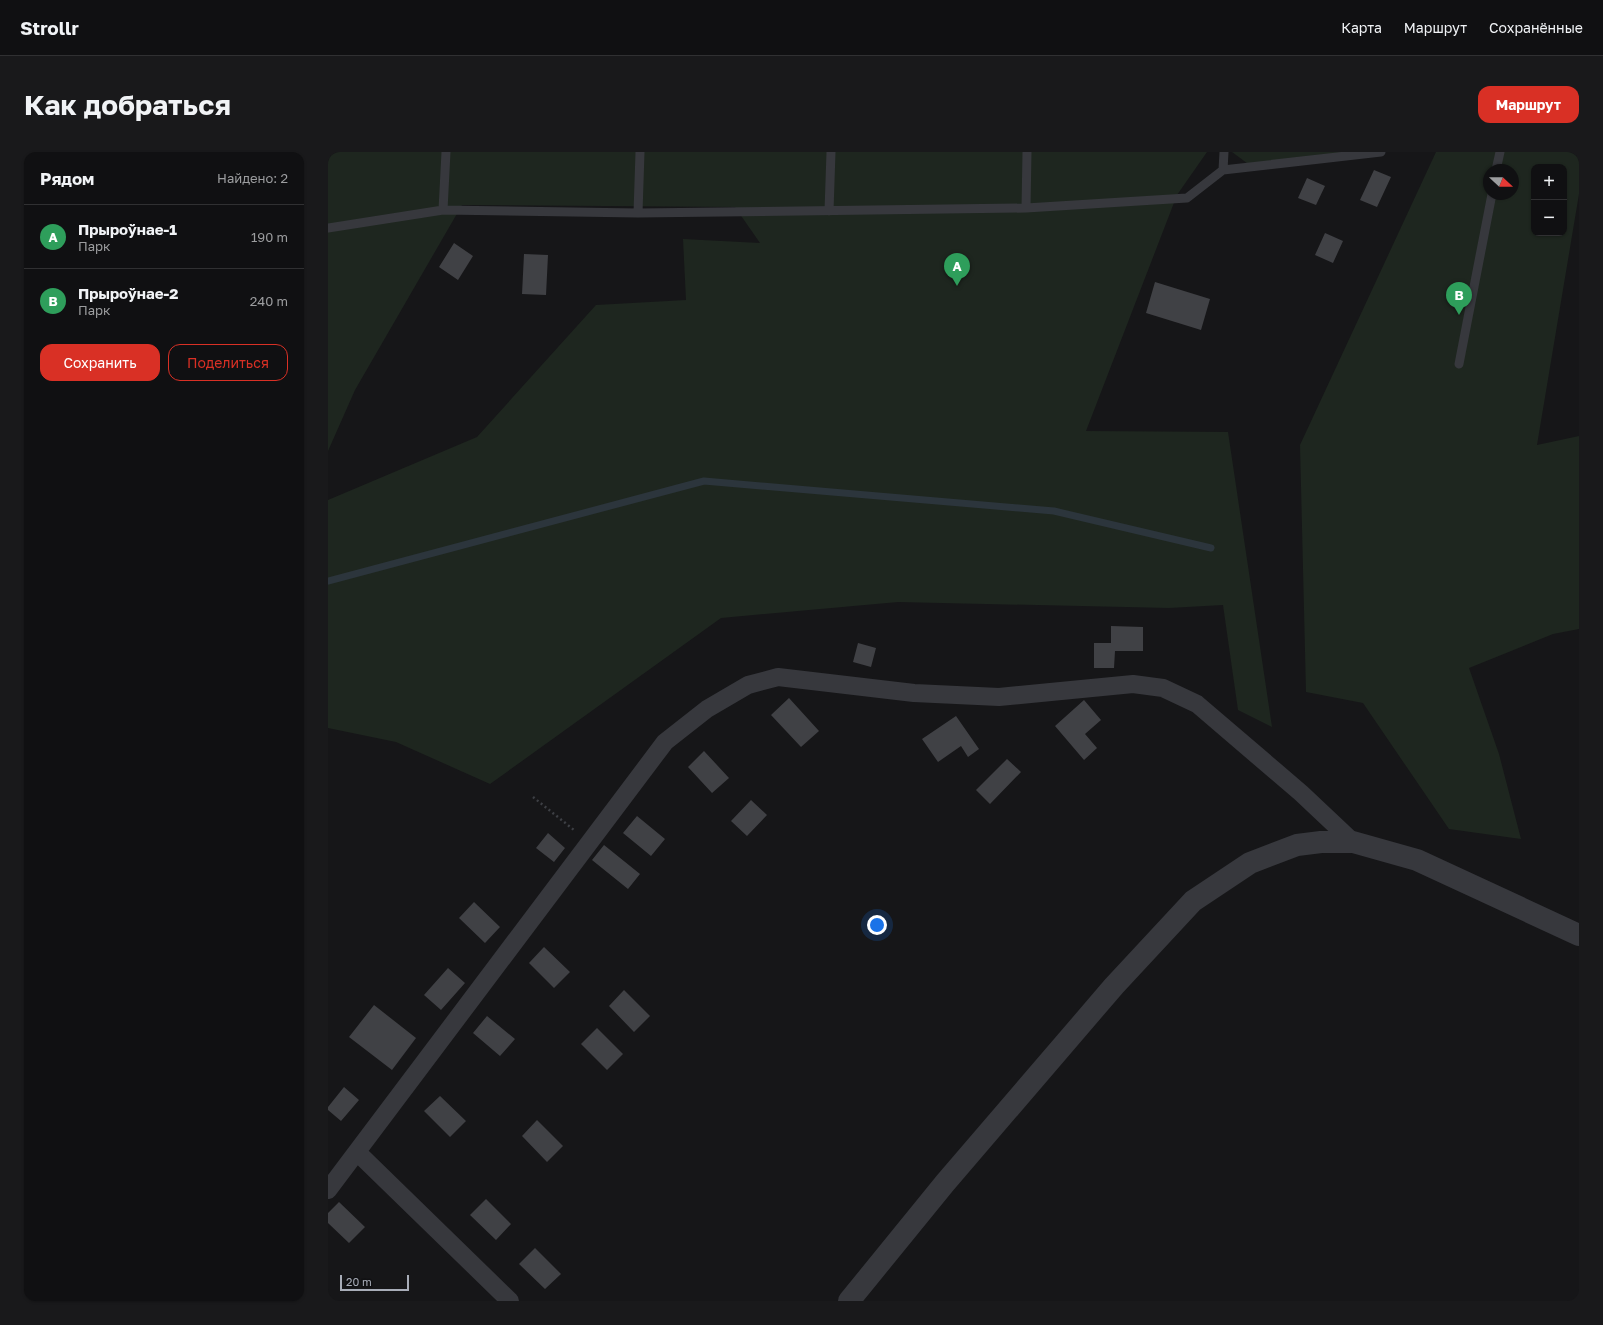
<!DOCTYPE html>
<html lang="ru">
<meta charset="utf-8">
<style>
body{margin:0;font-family:"Golos Text",sans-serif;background:#19191b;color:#f1f3f6}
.controls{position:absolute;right:12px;top:12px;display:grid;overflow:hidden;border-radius:8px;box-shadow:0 1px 3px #0004}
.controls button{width:36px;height:36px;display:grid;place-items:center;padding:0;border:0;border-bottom:1px solid #303032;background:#101012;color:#f1f3f6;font:20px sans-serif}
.compass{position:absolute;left:1155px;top:12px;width:36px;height:36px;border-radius:50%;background:#101012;box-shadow:0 1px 3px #0004;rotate:112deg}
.scale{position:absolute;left:12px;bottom:10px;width:69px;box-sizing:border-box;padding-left:4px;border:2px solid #a8adb8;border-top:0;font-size:11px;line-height:14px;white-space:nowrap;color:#a8adb8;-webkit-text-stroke:3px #111113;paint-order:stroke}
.you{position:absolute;left:549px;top:773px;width:14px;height:14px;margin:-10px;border:3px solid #fff;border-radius:50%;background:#1a73e8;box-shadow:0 0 0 6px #1a73e833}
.badge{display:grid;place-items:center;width:26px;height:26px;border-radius:50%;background:#d93025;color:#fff;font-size:13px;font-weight:700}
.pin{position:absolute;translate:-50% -33px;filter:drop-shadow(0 1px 2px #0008)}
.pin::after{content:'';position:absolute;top:21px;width:14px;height:12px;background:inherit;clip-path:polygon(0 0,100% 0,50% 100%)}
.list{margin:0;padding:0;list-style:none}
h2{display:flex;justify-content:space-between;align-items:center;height:52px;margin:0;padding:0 16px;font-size:17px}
h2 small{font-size:13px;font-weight:400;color:#9c9d9f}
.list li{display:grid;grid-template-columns:26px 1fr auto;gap:12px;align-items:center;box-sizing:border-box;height:64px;padding:0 16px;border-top:1px solid #303032}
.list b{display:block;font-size:15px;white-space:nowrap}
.list p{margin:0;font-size:13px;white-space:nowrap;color:#9c9d9f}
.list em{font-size:13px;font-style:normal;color:#9c9d9f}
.actions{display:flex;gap:8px;padding:12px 16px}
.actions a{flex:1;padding:9px 0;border:1px solid #d93025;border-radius:12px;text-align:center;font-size:14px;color:#d93025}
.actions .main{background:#d93025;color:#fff}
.map{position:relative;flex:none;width:1251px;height:1149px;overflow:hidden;border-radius:12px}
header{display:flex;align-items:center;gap:24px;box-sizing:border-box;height:56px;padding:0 20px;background:#101012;border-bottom:1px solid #303032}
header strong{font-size:19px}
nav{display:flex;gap:22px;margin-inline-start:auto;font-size:14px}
.intro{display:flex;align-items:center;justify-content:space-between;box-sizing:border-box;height:96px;padding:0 24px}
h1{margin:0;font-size:28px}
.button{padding:10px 18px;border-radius:12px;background:#d93025;color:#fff;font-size:14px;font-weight:700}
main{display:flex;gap:24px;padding:0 24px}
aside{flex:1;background:#101012;border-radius:12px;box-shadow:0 1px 3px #0004}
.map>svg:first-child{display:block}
.green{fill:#1e261f;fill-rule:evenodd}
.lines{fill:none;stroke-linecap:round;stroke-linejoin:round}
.stream{stroke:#2c353c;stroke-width:7}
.building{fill:#404145}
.path{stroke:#3d3f44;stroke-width:2.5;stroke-dasharray:2 3;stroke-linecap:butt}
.service{stroke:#37383d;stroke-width:9}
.minor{stroke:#37383d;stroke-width:18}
.tertiary{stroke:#37383d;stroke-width:22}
</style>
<header>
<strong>Strollr</strong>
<nav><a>Карта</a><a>Маршрут</a><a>Сохранённые</a></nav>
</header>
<div class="intro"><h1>Как добраться</h1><a class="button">Маршрут</a></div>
<main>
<aside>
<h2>Рядом<small>Найдено: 2</small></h2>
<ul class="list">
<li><span class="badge" style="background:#2e9e5b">A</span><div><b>Прыроўнае-1</b><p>Парк</p></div><em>190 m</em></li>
<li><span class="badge" style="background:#2e9e5b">B</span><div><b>Прыроўнае-2</b><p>Парк</p></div><em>240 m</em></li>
</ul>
<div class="actions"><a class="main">Сохранить</a><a>Поделиться</a></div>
</aside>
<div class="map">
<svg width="1251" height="1149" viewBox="0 0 1251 1149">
<rect width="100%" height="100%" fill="#161618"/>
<path class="green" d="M0,0H879L849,43L758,279L900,280L944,575L910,558L895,453L841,456L570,450L393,466L162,632L68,590L0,576V348L149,285L268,153L358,148L355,87L432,91L407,55L134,53L27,238L0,299Z
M904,0H1045L927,17Z
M1108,0H1251V42L1209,293L1251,284V477L1225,482L1141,516L1171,602L1193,687L1121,677L1035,551L978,540L972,293ZM1206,15H1236V81H1206ZM1161,18H1185V42H1161Z"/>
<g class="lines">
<path class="stream" d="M0,429L376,329L726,359L883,396"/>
</g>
<path class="building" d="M1046,18L1063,25L1049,55L1032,48Z
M979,26L997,34L988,53L970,46Z
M997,81L1015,89L1005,111L987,103Z
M126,91L145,104L130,128L111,115Z
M196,102L220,103L218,143L194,142Z
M827,130L882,147L873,178L818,161Z
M783,474L815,475V499H787L786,516H766V491H783Z
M530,491L548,496L543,515L525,510Z
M461,546L491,579L473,595L443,563Z
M756,548L773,568L757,582L769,596L756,608L727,574Z
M628,564L651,597L640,605L633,594L610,610L594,587Z
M376,599L401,626L384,641L360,615Z
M679,607L693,620L662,652L648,638Z
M423,648L439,663L419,684L403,669Z
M309,664L337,687L323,704L295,681Z
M220,681L237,696L226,710L208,696Z
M276,693L312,722L300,737L264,708Z
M146,750L172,775L157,791L131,766Z
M216,795L242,820L226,836L201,811Z
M120,816L137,831L113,858L96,843Z
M296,838L322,864L306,880L281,854Z
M46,853L88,886L64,918L21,885Z
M159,864L187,887L172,904L145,881Z
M269,876L295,902L279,918L253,892Z
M16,935L31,948L13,969L0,958V955Z
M112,944L138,969L122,985L96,959Z
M209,968L235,994L219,1010L194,984Z
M158,1047L183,1072L168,1088L142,1063Z
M11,1050L37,1075L21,1091L0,1071V1061Z
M207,1096L233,1122L217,1137L191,1112Z"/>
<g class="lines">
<path class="path" d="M205,645L246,678"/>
<path class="service" d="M895,18L1053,0
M1168,18L1172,0
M698,56L699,0
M115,58L118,0
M501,59L503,0
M310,61L312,0
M0,76L115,58L310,61L698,56L859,46L895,18L896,0
M1131,212L1164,42"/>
<path class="minor" d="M29,1000L182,1149
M0,1038L337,590L379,557L420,533L450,525L586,541L671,545L805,532L835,536L869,552L973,641L1025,690"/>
<path class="tertiary" d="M521,1149L617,1031L786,834L865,749L922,711L969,693L993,690H1025L1089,708L1251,783"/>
</g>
</svg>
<div class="controls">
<button>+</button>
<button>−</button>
</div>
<svg class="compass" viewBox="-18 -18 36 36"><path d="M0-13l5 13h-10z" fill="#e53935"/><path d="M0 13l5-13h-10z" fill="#9c9d9f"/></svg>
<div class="scale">20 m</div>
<div class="you"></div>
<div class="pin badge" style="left:629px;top:134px;background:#2e9e5b">A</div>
<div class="pin badge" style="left:1131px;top:163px;background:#2e9e5b">B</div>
</div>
</main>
